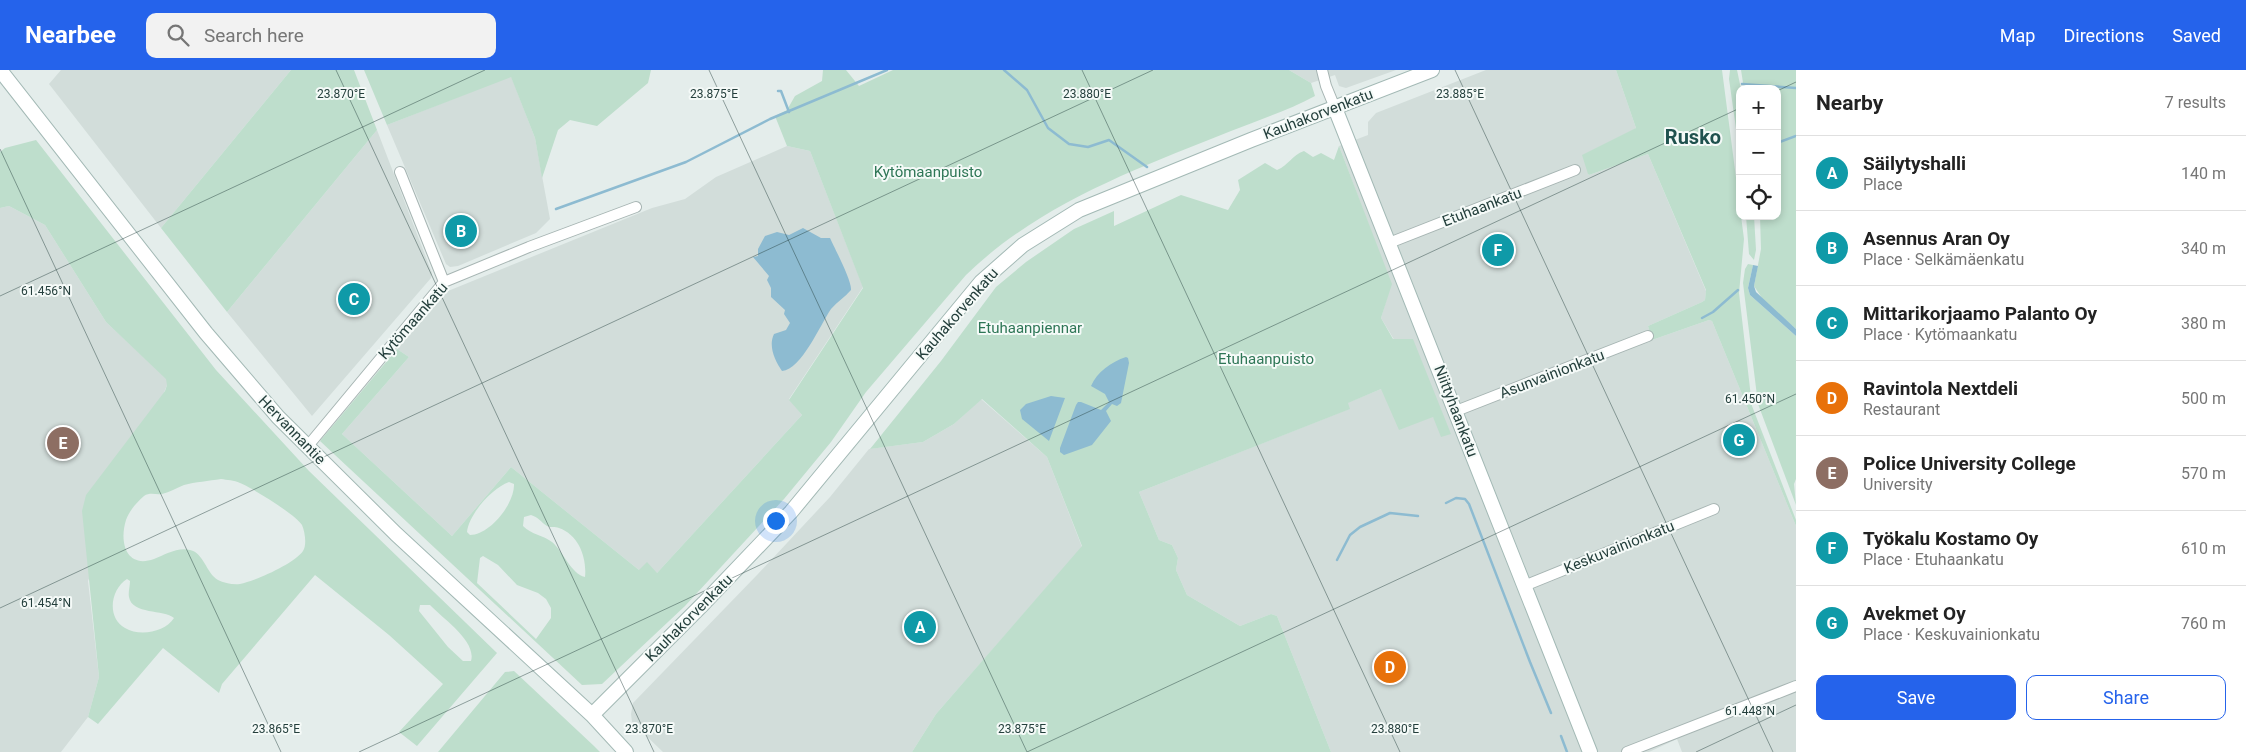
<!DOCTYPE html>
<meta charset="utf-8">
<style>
body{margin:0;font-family:Roboto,sans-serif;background:#f2f2f2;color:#222}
.controls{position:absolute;right:15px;top:15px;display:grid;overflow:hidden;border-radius:10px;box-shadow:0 2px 8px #0003}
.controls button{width:45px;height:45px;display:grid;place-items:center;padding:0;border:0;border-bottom:1px solid #e0e0e0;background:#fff;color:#222;font:25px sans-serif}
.you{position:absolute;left:775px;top:450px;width:18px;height:18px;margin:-12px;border:4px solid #fff;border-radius:50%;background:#1a73e8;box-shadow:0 0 0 8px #1a73e833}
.badge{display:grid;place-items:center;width:32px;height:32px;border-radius:50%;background:#2563eb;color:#fff;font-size:16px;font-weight:700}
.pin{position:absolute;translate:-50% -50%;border:2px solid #fff;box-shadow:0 1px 5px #0006}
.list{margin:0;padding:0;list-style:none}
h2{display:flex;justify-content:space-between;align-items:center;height:65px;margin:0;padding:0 20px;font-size:21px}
h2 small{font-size:16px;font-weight:400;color:#767676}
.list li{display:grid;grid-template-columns:32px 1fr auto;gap:15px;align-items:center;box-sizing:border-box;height:75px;padding:0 20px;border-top:1px solid #e0e0e0}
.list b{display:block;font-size:19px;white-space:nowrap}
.list p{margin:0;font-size:16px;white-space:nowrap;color:#767676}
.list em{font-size:16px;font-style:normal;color:#767676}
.actions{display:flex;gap:10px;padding:15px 20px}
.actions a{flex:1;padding:11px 0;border:1px solid #2563eb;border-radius:10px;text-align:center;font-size:18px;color:#2563eb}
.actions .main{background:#2563eb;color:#fff}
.icon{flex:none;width:28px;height:28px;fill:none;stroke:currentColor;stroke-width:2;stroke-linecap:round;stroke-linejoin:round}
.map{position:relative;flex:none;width:1796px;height:682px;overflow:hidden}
header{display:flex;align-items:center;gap:30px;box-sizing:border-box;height:70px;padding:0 25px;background:#2563eb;color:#fff}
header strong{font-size:24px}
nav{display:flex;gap:28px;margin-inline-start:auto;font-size:18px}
.search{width:350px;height:45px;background:#f2f2f2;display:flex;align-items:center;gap:12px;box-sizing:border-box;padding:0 18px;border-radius:10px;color:#767676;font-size:19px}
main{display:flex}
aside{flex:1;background:#fff}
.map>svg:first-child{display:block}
.built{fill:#d2ddda}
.green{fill:#bedecc;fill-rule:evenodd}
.water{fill:#8dbbd1}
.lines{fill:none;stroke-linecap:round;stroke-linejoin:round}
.stream{stroke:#8dbbd1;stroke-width:2.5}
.street-casing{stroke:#a7b5b3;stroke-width:12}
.secondary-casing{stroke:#a3b9b5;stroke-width:16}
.street{stroke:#fff;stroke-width:10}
.secondary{stroke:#fff;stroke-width:14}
.ticks{fill:none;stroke:#243f3c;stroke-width:1;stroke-opacity:0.45}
.labels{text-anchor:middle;stroke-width:4;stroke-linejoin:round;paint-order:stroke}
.street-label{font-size:15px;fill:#243f3c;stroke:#f5faf8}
.park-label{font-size:15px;fill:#2e7656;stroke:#f5faf8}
.district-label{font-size:20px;font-weight:bold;fill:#1f514e;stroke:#f5faf8}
.ticks-label{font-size:12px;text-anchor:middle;fill:#243f3c;stroke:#f5faf8;stroke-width:4;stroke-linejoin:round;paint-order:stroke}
</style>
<header>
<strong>Nearbee</strong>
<div class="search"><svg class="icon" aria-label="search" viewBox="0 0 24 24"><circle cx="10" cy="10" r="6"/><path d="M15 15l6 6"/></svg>Search here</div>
<nav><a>Map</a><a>Directions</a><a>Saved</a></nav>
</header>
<main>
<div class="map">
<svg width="1796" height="682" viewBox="0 0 1796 682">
<rect width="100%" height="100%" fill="#e4edeb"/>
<path class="built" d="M61,0H291L161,158L49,14Z
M1289,0H1396L1346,18L1339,16L1335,5L1311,13Z
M1486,0H1616L1636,58L1588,104L1589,105L1648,84L1706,221L1705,230L1702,232L1648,256L1652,270L1709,250L1712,251L1796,456V682H1682L1677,669L1649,682H1331L1277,546L1271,544L1240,556L1187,525L1176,500L1178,488L1172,475L1159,470L1139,422L1349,339L1347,333L1381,319L1433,347L1451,364L1381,248L1391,214L1339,76L1368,65V52L1376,43Z
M511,6L535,68L550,149L536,163L458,196L450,197L446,194L387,55Z
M377,60L432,203L431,208L312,346L227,242Z
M787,76L810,81L863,217L789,329L802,345L657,503L639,500L511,397L452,466L342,364L409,287L397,279L448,221L652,138L685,129L716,107Z
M9,136L45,155L106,252L167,309V315L88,511L99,607L88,647L61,682H0V138Z
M981,329L1047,387L1082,477L936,644L912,682H663L632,652L631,644L633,633L757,505L830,427L869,379L923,372L954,354Z"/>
<path class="green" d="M291,0H354L377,60L227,242L161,158Z
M364,0H651L648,13L597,56L570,50L558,60L542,108L535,68L511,7L387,55Z
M823,0H846L859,16L893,0H1289L1311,13L1315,26C1289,40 1259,50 1231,61C1138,98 1039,134 966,205L866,322L831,372L784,429L685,536L602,614L582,615L320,371L397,279L409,287L342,364L452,466L511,397L639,500L647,492L657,503L802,345L789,330L863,218L810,81L787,76L775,46L787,40L795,26L822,11ZM509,412L514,414C515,433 490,465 470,465L467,462C469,444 492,418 509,412ZM531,445C538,447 541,452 547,456C551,458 555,456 559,458C579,465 587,488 585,507C571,504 563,481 552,472C543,465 532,465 523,456L524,447ZM483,486L498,495L517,515L538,523L546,529L551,538V548L536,569L477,513L480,488Z
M1616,0H1722L1744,169L1739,223L1752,336L1796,450V456L1712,251L1709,250L1652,270L1648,256L1702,232L1705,230L1706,220L1648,84L1589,105L1588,104L1582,85L1636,58Z
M1730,0H1737L1741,19L1740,87L1729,9Z
M1741,0H1796V259L1764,231L1754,216L1761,179L1760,146H1777V19H1744Z
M36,70L216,300L309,401L497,583L417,676L399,662L443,614L389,565L315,505L222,614L219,623L163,578L98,654L88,647L99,607L82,441L86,425L165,321L167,315L166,309L106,252L45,155L9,136L0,138V82L5,78ZM221,409C227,410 234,410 240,413C251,417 296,445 302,455C305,462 307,475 303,481C294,494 255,511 240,514C233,515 224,513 218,510C206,503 204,483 190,480C177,477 165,485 154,489C126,499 119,472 126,450C129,441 137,432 144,426C150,422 156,425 162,424C170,422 176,418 184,415C195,412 209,411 221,409ZM127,509L130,511C130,516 128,523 129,527C132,545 164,539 174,548C165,562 140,567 125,558C106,547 111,519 127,509ZM420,535H430C442,548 477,571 471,591H463L448,577L419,541Z
M1339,76L1392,214L1381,248L1393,269H1413L1451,364L1441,367L1433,347L1399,360L1381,319L1348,333L1350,339L1139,422L1159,470L1172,475L1178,488L1176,500L1187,525L1240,556L1271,544L1277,546L1331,682H912L936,644L1082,476L1047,387L982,329L954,354L923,372L870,379L941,291L996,217L1026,192L1074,159L1114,141V156L1181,125L1228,140L1240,120L1238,110L1265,93L1277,100C1289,95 1292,85 1304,81L1313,87L1321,83L1334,90Z
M1746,146H1754L1756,180L1754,190L1749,184Z
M1748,194L1753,195L1748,218L1750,225L1796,266V409L1794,414L1796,435L1758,334L1743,213L1745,199Z
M514,601L594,676L600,682H438L505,602Z"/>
<path class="water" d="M803,158L821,168H830C835,179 852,211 851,220C845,227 837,232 831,239C820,255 802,299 782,301C775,291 768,276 774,264L786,260L790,253L784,244L785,240L771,227V218L767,210L769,206L753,187L758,186V179L765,166L777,162L789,165Z
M1753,195L1758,196L1754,216L1756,222L1796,259V266L1750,225L1748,218Z
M1126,287L1128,288L1129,293L1121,333L1117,336L1112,334L1106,341L1111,351L1092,375L1064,385L1060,382V378L1076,335L1078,332H1081L1101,340L1109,332L1105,324L1091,316C1097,302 1111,292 1126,287Z
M1051,326L1065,328L1049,371L1022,349L1020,340L1026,334Z"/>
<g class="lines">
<path class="stream" d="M1004,0L1027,20L1048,58L1069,74L1088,77L1109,70L1147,97
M1742,14L1796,18
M778,21H781L789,42
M1777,73L1796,66
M556,139L686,92L770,49L887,0
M1702,248L1713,242L1738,220
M1446,433L1456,428L1465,429L1469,434L1530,592L1551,643
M1337,490L1350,465L1360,457L1390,443L1418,446
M1561,666L1567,682"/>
<g class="street-casing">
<path id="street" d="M1322,0L1326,16L1335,38
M400,102L444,212
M1389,173L1575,100
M1456,341L1648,266
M307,377L444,212L529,177L636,137
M1524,516L1714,439
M1627,682L1796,616"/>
</g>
<g class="secondary-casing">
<path id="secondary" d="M0,0L206,263L278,347L396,464L592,645L626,682
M1335,38L1590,682
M592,645L704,533L791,442L981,212L1023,175L1079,140L1251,70L1432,0"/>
</g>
<use href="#street" class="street"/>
<use href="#secondary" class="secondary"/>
</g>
<path class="ticks" d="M336,0L654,682M709,0L1027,682M1082,0L1400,682M1455,0L1773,682M1777,21L1796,12M0,79L281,682M0,226L485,0M0,538L1153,0M359,682L1740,38M1027,682L1796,324M1696,682L1796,635"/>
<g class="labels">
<g class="street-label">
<text transform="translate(1318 44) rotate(-21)" y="5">Kauhakorvenkatu</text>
<text transform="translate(1482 137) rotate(-21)" y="5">Etuhaankatu</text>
<text transform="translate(957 244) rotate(-49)" y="5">Kauhakorvenkatu</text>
<text transform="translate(413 251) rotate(-49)" y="5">Kytömaankatu</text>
<text transform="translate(1552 304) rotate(-21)" y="5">Asunvainionkatu</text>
<text transform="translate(1456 341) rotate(69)" y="5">Niittyhaankatu</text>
<text transform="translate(292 360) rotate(46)" y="5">Hervannantie</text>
<text transform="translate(1619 477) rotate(-22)" y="5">Keskuvainionkatu</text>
<text transform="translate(689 548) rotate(-45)" y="5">Kauhakorvenkatu</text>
</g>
<g class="park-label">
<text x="928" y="107">Kytömaanpuisto</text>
<text x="1030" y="263">Etuhaanpiennar</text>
<text x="1266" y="294">Etuhaanpuisto</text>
</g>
<g class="district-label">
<text x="1693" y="74">Rusko</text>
</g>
</g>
<g class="ticks-label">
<text x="341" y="28">23.870°E</text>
<text x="714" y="28">23.875°E</text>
<text x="1087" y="28">23.880°E</text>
<text x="1460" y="28">23.885°E</text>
<text x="46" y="225">61.456°N</text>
<text x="1750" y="333">61.450°N</text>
<text x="46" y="537">61.454°N</text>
<text x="1750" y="645">61.448°N</text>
<text x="276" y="663">23.865°E</text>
<text x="649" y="663">23.870°E</text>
<text x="1022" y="663">23.875°E</text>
<text x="1395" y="663">23.880°E</text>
</g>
</svg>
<div class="controls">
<button>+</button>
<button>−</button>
<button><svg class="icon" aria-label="locate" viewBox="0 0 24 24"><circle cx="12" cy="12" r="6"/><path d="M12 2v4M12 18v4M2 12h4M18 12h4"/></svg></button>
</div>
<div class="you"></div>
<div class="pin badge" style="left:920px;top:557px;background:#0f9aa8">A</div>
<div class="pin badge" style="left:461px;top:161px;background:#0f9aa8">B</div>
<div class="pin badge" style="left:354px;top:229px;background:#0f9aa8">C</div>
<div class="pin badge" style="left:1390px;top:597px;background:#e8710a">D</div>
<div class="pin badge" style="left:63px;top:373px;background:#8d6e63">E</div>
<div class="pin badge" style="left:1498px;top:180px;background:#0f9aa8">F</div>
<div class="pin badge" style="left:1739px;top:370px;background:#0f9aa8">G</div>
</div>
<aside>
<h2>Nearby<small>7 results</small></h2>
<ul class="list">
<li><span class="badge" style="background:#0f9aa8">A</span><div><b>Säilytyshalli</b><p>Place</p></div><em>140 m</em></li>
<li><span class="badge" style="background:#0f9aa8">B</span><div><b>Asennus Aran Oy</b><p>Place · Selkämäenkatu</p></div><em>340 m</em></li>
<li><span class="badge" style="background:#0f9aa8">C</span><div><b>Mittarikorjaamo Palanto Oy</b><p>Place · Kytömaankatu</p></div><em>380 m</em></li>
<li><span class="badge" style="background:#e8710a">D</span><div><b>Ravintola Nextdeli</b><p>Restaurant</p></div><em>500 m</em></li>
<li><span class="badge" style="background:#8d6e63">E</span><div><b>Police University College</b><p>University</p></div><em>570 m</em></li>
<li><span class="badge" style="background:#0f9aa8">F</span><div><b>Työkalu Kostamo Oy</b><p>Place · Etuhaankatu</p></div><em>610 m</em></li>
<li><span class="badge" style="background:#0f9aa8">G</span><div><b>Avekmet Oy</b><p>Place · Keskuvainionkatu</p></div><em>760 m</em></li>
</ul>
<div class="actions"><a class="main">Save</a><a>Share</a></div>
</aside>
</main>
